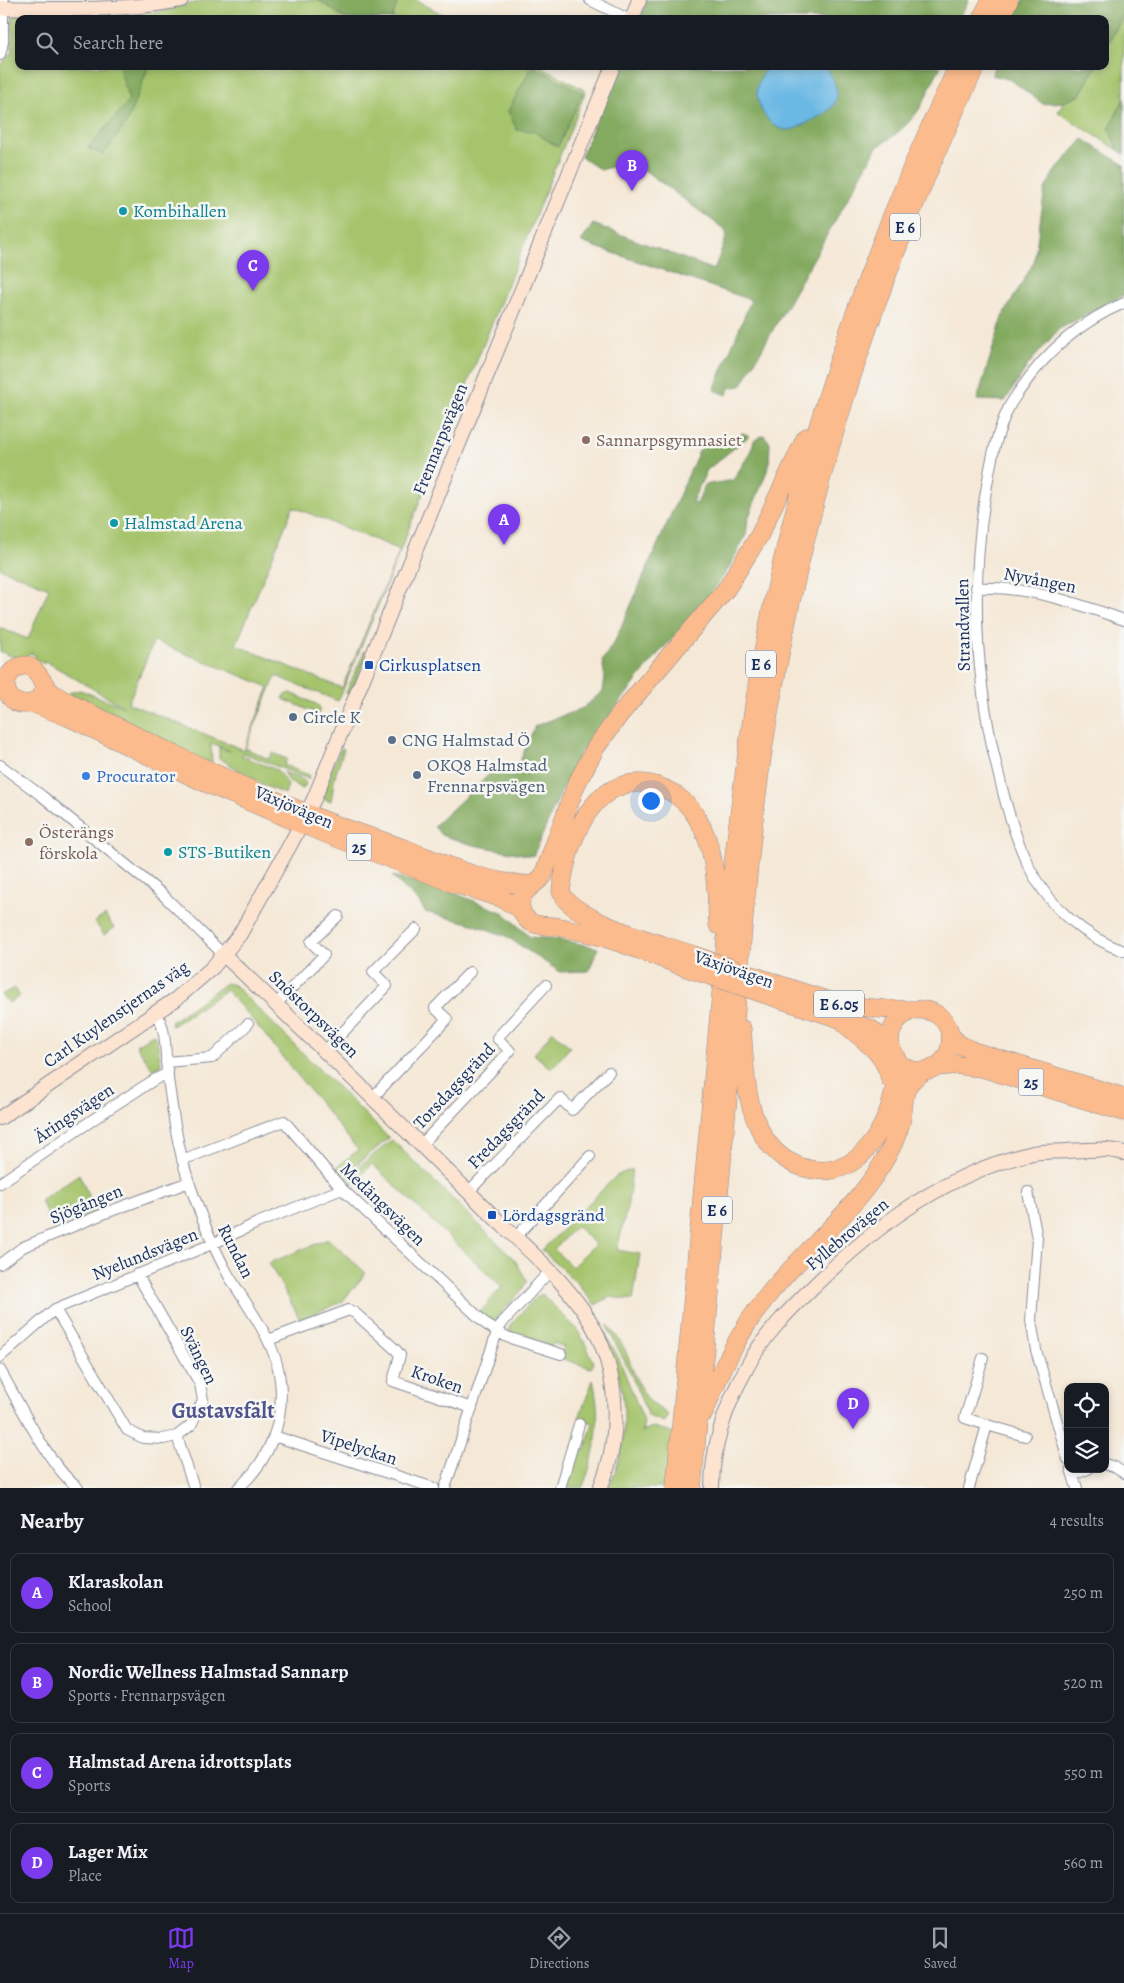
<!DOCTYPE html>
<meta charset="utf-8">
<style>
body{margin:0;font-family:Alegreya,serif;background:#242831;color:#f1f3f6}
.controls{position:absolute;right:15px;bottom:15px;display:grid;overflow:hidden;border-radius:10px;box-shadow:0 2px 8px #0003}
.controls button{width:45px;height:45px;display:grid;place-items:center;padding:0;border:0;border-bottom:1px solid #363941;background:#171b24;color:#f1f3f6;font:25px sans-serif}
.you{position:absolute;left:650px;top:800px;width:18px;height:18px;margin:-12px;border:4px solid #fff;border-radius:50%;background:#1a73e8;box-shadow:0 0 0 8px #1a73e833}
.badge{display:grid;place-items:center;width:32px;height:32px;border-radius:50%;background:#7c3aed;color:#fff;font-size:16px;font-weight:700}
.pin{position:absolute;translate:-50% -41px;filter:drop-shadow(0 1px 2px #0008)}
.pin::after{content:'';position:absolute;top:26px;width:18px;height:15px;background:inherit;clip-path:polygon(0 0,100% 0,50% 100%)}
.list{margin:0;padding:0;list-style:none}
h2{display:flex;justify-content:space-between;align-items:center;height:65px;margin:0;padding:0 20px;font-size:21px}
h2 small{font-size:16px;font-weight:400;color:#9ea1a6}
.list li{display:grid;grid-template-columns:32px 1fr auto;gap:15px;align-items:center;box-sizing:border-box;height:80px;margin:0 10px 10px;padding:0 10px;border:1px solid #363941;border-radius:10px}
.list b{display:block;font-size:19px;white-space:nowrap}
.list p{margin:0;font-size:16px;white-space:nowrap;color:#9ea1a6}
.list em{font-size:16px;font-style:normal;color:#9ea1a6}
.icon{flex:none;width:28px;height:28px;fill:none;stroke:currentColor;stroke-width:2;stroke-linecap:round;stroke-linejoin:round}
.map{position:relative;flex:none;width:1124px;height:1488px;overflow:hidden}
.search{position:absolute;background:#171b24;box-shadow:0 2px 8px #0003;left:15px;right:15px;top:15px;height:55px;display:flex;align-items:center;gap:12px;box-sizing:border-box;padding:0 18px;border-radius:10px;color:#9ea1a6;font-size:19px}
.sheet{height:425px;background:#171b24}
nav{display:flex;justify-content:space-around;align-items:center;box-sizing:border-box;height:70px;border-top:1px solid #363941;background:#171b24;font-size:14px;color:#9ea1a6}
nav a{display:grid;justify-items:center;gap:2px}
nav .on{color:#7c3aed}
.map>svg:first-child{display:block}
.green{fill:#a5c46c;stroke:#607a65;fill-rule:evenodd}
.forest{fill:#84aa60;stroke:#506c5f}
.water{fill:#6ab8e4;stroke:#4274a1}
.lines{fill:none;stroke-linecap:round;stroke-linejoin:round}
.street-casing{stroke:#888c9a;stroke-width:12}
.secondary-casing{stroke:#888c9a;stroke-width:16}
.highway-casing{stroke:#888c9a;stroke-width:19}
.street{stroke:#fff;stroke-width:10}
.secondary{stroke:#fde4d1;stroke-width:14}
.highway{stroke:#fbbb8c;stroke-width:18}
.highway-bridge-casing{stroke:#888c9a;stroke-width:19;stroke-linecap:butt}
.highway-bridge{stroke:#fbbb8c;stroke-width:18}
.culture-dot{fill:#0f9aa8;stroke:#f6f6f2;stroke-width:2}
.education-dot{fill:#8d6e63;stroke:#f6f6f2;stroke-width:2}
.transit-dot{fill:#1a4fb4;stroke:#f6f6f2;stroke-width:2}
.service-dot{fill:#5c6f8a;stroke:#f6f6f2;stroke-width:2}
.shop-dot{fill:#3f7fe0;stroke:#f6f6f2;stroke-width:2}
.labels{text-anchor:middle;stroke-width:5;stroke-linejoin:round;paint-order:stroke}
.shield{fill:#f6f6f2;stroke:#5d6b8a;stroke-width:1}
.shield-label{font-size:16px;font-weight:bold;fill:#1b2f5e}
.culture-label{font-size:18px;fill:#0d838f;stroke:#f6f6f2;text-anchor:start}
.street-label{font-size:18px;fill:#1b2f5e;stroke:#f6f6f2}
.education-label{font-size:18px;fill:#785e54;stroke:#f6f6f2;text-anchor:start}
.transit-label{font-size:18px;fill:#164399;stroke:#f6f6f2;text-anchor:start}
.service-label{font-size:18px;fill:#4e5e75;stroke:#f6f6f2;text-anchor:start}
.shop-label{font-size:18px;fill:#366cbe;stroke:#f6f6f2;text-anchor:start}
.district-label{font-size:22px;font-weight:bold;fill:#4f538c;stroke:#f6f6f2}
</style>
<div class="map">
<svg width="1124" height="1488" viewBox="0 0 1124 1488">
<rect width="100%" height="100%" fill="#f6f6f2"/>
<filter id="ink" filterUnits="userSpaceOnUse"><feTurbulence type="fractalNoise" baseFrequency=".02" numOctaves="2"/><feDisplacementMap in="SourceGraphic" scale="10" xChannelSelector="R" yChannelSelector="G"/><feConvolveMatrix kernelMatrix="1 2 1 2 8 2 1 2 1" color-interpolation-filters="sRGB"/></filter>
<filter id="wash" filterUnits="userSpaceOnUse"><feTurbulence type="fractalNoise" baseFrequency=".0096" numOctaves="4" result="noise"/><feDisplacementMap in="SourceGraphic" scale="20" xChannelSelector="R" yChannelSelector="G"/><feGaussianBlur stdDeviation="1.12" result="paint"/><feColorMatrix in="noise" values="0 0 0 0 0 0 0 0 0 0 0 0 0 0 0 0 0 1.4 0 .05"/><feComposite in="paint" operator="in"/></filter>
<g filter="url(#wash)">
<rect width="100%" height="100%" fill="#f5e8d6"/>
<path class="green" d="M207,0H416L451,19H19V66H540L586,91L361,647L338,701L276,676L245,748L269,759L272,753L287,759L284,765L309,775L308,779L244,753L242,756L277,770L288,785L285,794L265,786L219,758V747L230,751L211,743L212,763L192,757L68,693L80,690L124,707L45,661L44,664L34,658L36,656L31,653C20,661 11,657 0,651V628L28,639L49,588L0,568V66L12,52V16L151,13ZM293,507L400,550L342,688L236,645ZM154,641L269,687L244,750L128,703Z
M1124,14V99L1109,129L1118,150L1058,112L1063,102L1079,96L1096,66H1105V49Z
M365,650L366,657L350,695L346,693Z
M291,693L318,705L320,709L318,714L283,699L285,695Z
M341,748L344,749L335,776L331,801L324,799L326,782Z
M283,772L303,780L306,783L303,789L290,782Z
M105,915L114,928L104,935L95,922Z
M226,983L234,985L389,1138L339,1179L332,1171L358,1150L256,1024L226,990L172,1026L171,1022Z
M14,988L20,996L9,1003L1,995Z
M553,1031L570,1047L551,1069L534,1054Z
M153,1034L157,1040L161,1065L153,1070L136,1045Z
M392,1140L515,1260L527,1281L521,1291L494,1321H488L479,1313L502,1287L372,1164L348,1189L341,1181Z
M632,1169L628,1203L617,1250L640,1254L633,1300L610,1297L595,1305L579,1285L542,1250L616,1176ZM576,1226L595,1244L572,1267L554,1249Z
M79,1174L96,1212L53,1230L41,1200Z
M328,1239L366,1273L342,1302L300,1319L269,1263Z
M542,1294L575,1327L584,1341L594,1363L591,1368L560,1358L564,1347L553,1343L552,1347L510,1334L509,1326L535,1298Z
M607,1326H609C614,1333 620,1340 624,1348C632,1364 635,1381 645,1395C651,1404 660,1409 668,1415L664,1422L648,1416L629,1370Z
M602,1328L619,1359L644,1421L642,1432L654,1427L675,1434L669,1488H608C623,1457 628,1420 621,1386C617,1366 608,1348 599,1329Z
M593,1380C602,1416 597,1454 582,1488H564L575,1448L585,1450L593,1423L579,1418Z"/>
<path class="forest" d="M318,0H398L392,19H346Z
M647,0H969L959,19H639Z
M1023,0H1124V14L1105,49V19H1013Z
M119,66H149L126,124L103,155L88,148L129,101Z
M532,66L583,93L558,147L533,131L517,130L508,111Z
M618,66H941C934,78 930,89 924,101C914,121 895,136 877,147L741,386L729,388L727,395L714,390L751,300L581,242L593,224L714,270L727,235L724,229L640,167L615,166L601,170L581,157Z
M994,66H1096L1079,96L1063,102L1043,104L1011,80L992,75Z
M1124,99V154L1118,150L1109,129Z
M1083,139L1124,165V295L1059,329L1028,365L1005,401L977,400L1003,316L1034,262L1045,189L1054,172Z
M743,433L749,436L707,470L692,502L697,504L705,485L733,480C740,468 752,453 754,440L764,435L770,443L769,466L748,519L746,535L729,568L702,607L656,656L579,755L562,790L533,856L473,845L441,835L434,826L494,770L513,777L535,726L583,708L603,691L605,677L602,661L616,639L698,453L707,439C721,444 730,441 743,433Z
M392,876L447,890L504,913L530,937L559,939L598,948L589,971L560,972L506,936L469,923L425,912L419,902Z"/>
<path class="water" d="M767,66H826C829,70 831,75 833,80C845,104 828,112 809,122C802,125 795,130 787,130C768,129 755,104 757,87C759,79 763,73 767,66Z"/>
</g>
<g filter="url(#ink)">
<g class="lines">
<g class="street-casing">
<path id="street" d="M590,0L628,19
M0,55L3,42V0
M1124,303C1082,321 1046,352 1020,390C1016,396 1011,402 1008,409C995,437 990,466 985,497C970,592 976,687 1000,780C1007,809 1016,840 1029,867C1047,904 1085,938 1124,951
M976,588C1027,586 1077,603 1124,620
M0,765L42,796L162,894L224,955
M276,1004L324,955L311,942L338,916
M156,1012C167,1030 165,1051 167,1071C172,1108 177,1147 189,1182C200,1214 212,1246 229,1276C248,1308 276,1341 280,1380C285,1420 269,1462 238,1488
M325,1051L387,986L373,972L416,929
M166,1062L212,1058L248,1024
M373,1097L447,1019L435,1008L470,972
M421,1145L510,1051L497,1038L546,985
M182,1160L284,1121L342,1189L487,1325L507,1337L561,1354
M0,1183L110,1108L154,1080L168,1073
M469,1191L560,1098L572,1110L609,1072
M1028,1192L1037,1238L1031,1320L1036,1350L1068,1459
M515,1238L590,1156
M0,1264L23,1247L108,1212L189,1182
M55,1309L127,1430L143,1438L163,1439L177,1436L191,1425L203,1400L200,1384L137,1274
M268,1340L349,1310L355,1313L396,1350L400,1355L393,1381L472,1408
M0,1357L55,1309L212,1244L257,1223L342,1189
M983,1358L965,1418L987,1425
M0,1370C20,1404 48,1465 78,1488
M177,1436L194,1488
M274,1436L434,1488
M1105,1464L1116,1468L1124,1473
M1071,1469L1077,1488
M1073,1475L1088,1469
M445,1488L497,1332L503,1322L549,1272
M560,1488L579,1424
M969,1488L987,1425L1025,1436"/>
</g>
<g class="secondary-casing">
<path id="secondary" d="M0,8C60,9 122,12 181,0
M632,19L639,0
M224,955C315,1041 404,1128 492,1215C529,1251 574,1287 597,1334C619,1381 621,1440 600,1488
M0,1118L176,999L213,967L240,934L290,845L314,799L613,66
M712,1488C712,1447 726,1405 746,1369C762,1337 790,1309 816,1284C879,1223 946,1173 1033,1153C1044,1151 1056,1152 1067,1151C1086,1150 1106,1148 1124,1153"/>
</g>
<g class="highway-casing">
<path id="highway" d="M981,19L991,0
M999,19L1009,0
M0,679C4,685 6,691 10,697C18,708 33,705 41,696
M6,688C6,681 8,674 14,670C33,655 40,680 49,690C53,694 58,696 62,699C142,739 223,779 306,813C339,827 372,837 406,849C447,865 487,884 532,885
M32,703L68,717L199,780L301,824L455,884L501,898L521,909
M561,891C567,845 590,774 650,784C670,788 687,801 697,818C717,850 716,889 718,925
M565,899C591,926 656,942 693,955
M693,970C653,956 612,937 569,929C563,928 557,926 551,926C539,925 528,926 522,912C515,893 533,887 543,876L576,785L596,747L621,713L727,588L759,536L806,437
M769,981C799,991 829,1003 861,1007C877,1009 894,1010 910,1010C917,1010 923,1009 929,1011C957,1019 958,1059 931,1069C893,1083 871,1026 913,1010
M767,995L871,1029L891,1046
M846,1025C865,1041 885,1054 890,1079
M742,1029C745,1065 744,1105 764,1137C774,1153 790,1165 809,1169C860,1180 887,1128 895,1086C897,1077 896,1068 897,1059
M951,1036L959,1044L973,1051L1124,1097
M936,1067L956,1065L982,1068L1124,1112
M704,1413C721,1370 739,1330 769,1294C805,1250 851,1214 881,1166C889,1153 896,1140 900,1125C908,1098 897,1087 926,1070
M675,1488L732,876C740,803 749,730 762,658C800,453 868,254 958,66
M692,1488C706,1332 720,1176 735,1020C744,916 752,810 770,707C810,481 877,273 976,66"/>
</g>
<use href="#street" class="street"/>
<use href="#secondary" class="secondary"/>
<use href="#highway" class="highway"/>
<g class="highway-bridge-casing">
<path id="highway-bridge" d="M693,955L769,981
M693,970L767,995"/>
</g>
<use href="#highway-bridge" class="highway-bridge"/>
</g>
</g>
<g class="culture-dot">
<circle cx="123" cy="211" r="5"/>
<circle cx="114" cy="523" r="5"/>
<circle cx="168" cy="852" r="5"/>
</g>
<g class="education-dot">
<circle cx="586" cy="440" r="5"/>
<circle cx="29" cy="842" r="5"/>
</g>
<g class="transit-dot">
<rect x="364" y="660" width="10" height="10" rx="2.5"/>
<rect x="487" y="1210" width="10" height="10" rx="2.5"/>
</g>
<g class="service-dot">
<circle cx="293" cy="717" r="5"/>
<circle cx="392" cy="740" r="5"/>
<circle cx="417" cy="775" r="5"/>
</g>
<circle class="shop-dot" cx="86" cy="776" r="5"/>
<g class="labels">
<g class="shield">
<rect x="890" y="213.5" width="30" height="27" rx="4"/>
<rect x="746" y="650.5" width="30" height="27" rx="4"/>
<rect x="346.5" y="833.5" width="25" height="27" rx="4"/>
<rect x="814" y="990.5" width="50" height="27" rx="4"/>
<rect x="1018.5" y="1068.5" width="25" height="27" rx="4"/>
<rect x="702" y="1196.5" width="30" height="27" rx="4"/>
</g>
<g class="shield-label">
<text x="905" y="233">E 6</text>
<text x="761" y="670">E 6</text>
<text x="359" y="853">25</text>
<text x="839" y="1010">E 6.05</text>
<text x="1031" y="1088">25</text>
<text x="717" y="1216">E 6</text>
</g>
<g class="culture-label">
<text x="133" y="217">Kombihallen</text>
<text x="124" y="529">Halmstad Arena</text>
<text x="178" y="858">STS-Butiken</text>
</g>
<g class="street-label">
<text transform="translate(440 439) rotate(-68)" y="6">Frennarpsvägen</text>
<text transform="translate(1040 580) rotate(11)" y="6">Nyvången</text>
<text transform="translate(963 625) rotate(-91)" y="6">Strandvallen</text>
<text transform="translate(294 807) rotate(23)" y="6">Växjövägen</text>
<text transform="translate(734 969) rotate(19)" y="6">Växjövägen</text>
<text transform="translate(116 1014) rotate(-35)" y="6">Carl Kuylenstjernas väg</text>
<text transform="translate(314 1014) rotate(44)" y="6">Snöstorpsvägen</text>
<text transform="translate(454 1086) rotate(-47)" y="6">Torsdagsgränd</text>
<text transform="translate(74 1113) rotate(-34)" y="6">Äringsvägen</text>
<text transform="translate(506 1129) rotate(-46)" y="6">Fredagsgränd</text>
<text transform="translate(86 1204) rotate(-22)" y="6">Sjögången</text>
<text transform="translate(383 1204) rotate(44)" y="6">Medängsvägen</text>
<text transform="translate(847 1234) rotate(-40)" y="6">Fyllebrovägen</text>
<text transform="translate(236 1251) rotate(63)" y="6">Rundan</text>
<text transform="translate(145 1254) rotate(-22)" y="6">Nyelundsvägen</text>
<text transform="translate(199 1355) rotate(64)" y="6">Svängen</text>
<text transform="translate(437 1379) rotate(19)" y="6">Kroken</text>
<text transform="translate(359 1447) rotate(18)" y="6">Vipelyckan</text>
</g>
<g class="education-label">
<text x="596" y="446">Sannarpsgymnasiet</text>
<text x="39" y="838">Österängs<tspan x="39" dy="21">förskola</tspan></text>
</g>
<g class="transit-label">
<text x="379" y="671">Cirkusplatsen</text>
<text x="502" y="1221">Lördagsgränd</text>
</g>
<g class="service-label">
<text x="303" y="723">Circle K</text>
<text x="402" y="746">CNG Halmstad Ö</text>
<text x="427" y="771">OKQ8 Halmstad<tspan x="427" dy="21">Frennarpsvägen</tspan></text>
</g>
<g class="shop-label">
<text x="96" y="782">Procurator</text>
</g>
<g class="district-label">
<text x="223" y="1418">Gustavsfält</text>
</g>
</g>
</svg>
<div class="controls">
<button><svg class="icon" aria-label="locate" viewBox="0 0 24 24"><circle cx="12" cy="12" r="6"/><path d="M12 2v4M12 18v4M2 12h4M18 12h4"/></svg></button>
<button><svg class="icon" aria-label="layers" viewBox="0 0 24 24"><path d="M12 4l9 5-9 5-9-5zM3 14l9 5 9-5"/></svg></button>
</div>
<div class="you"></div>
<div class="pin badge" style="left:504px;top:545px">A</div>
<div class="pin badge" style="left:632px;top:191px">B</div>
<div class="pin badge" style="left:253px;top:291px">C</div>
<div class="pin badge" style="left:853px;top:1429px">D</div>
<div class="search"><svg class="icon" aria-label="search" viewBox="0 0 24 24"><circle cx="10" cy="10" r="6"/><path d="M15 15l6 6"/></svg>Search here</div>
</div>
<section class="sheet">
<h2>Nearby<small>4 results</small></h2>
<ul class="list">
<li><span class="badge">A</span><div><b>Klaraskolan</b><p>School</p></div><em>250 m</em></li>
<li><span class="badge">B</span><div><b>Nordic Wellness Halmstad Sannarp</b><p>Sports · Frennarpsvägen</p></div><em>520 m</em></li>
<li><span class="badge">C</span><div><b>Halmstad Arena idrottsplats</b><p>Sports</p></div><em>550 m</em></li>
<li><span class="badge">D</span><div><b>Lager Mix</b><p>Place</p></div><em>560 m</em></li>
</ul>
</section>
<nav>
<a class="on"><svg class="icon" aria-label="map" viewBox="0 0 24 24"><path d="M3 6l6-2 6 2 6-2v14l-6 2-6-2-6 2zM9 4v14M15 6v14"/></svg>Map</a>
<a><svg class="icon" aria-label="directions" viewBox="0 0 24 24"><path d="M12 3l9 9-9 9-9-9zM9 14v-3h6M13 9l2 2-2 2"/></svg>Directions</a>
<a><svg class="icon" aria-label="saved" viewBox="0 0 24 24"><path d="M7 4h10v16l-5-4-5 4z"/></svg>Saved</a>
</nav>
